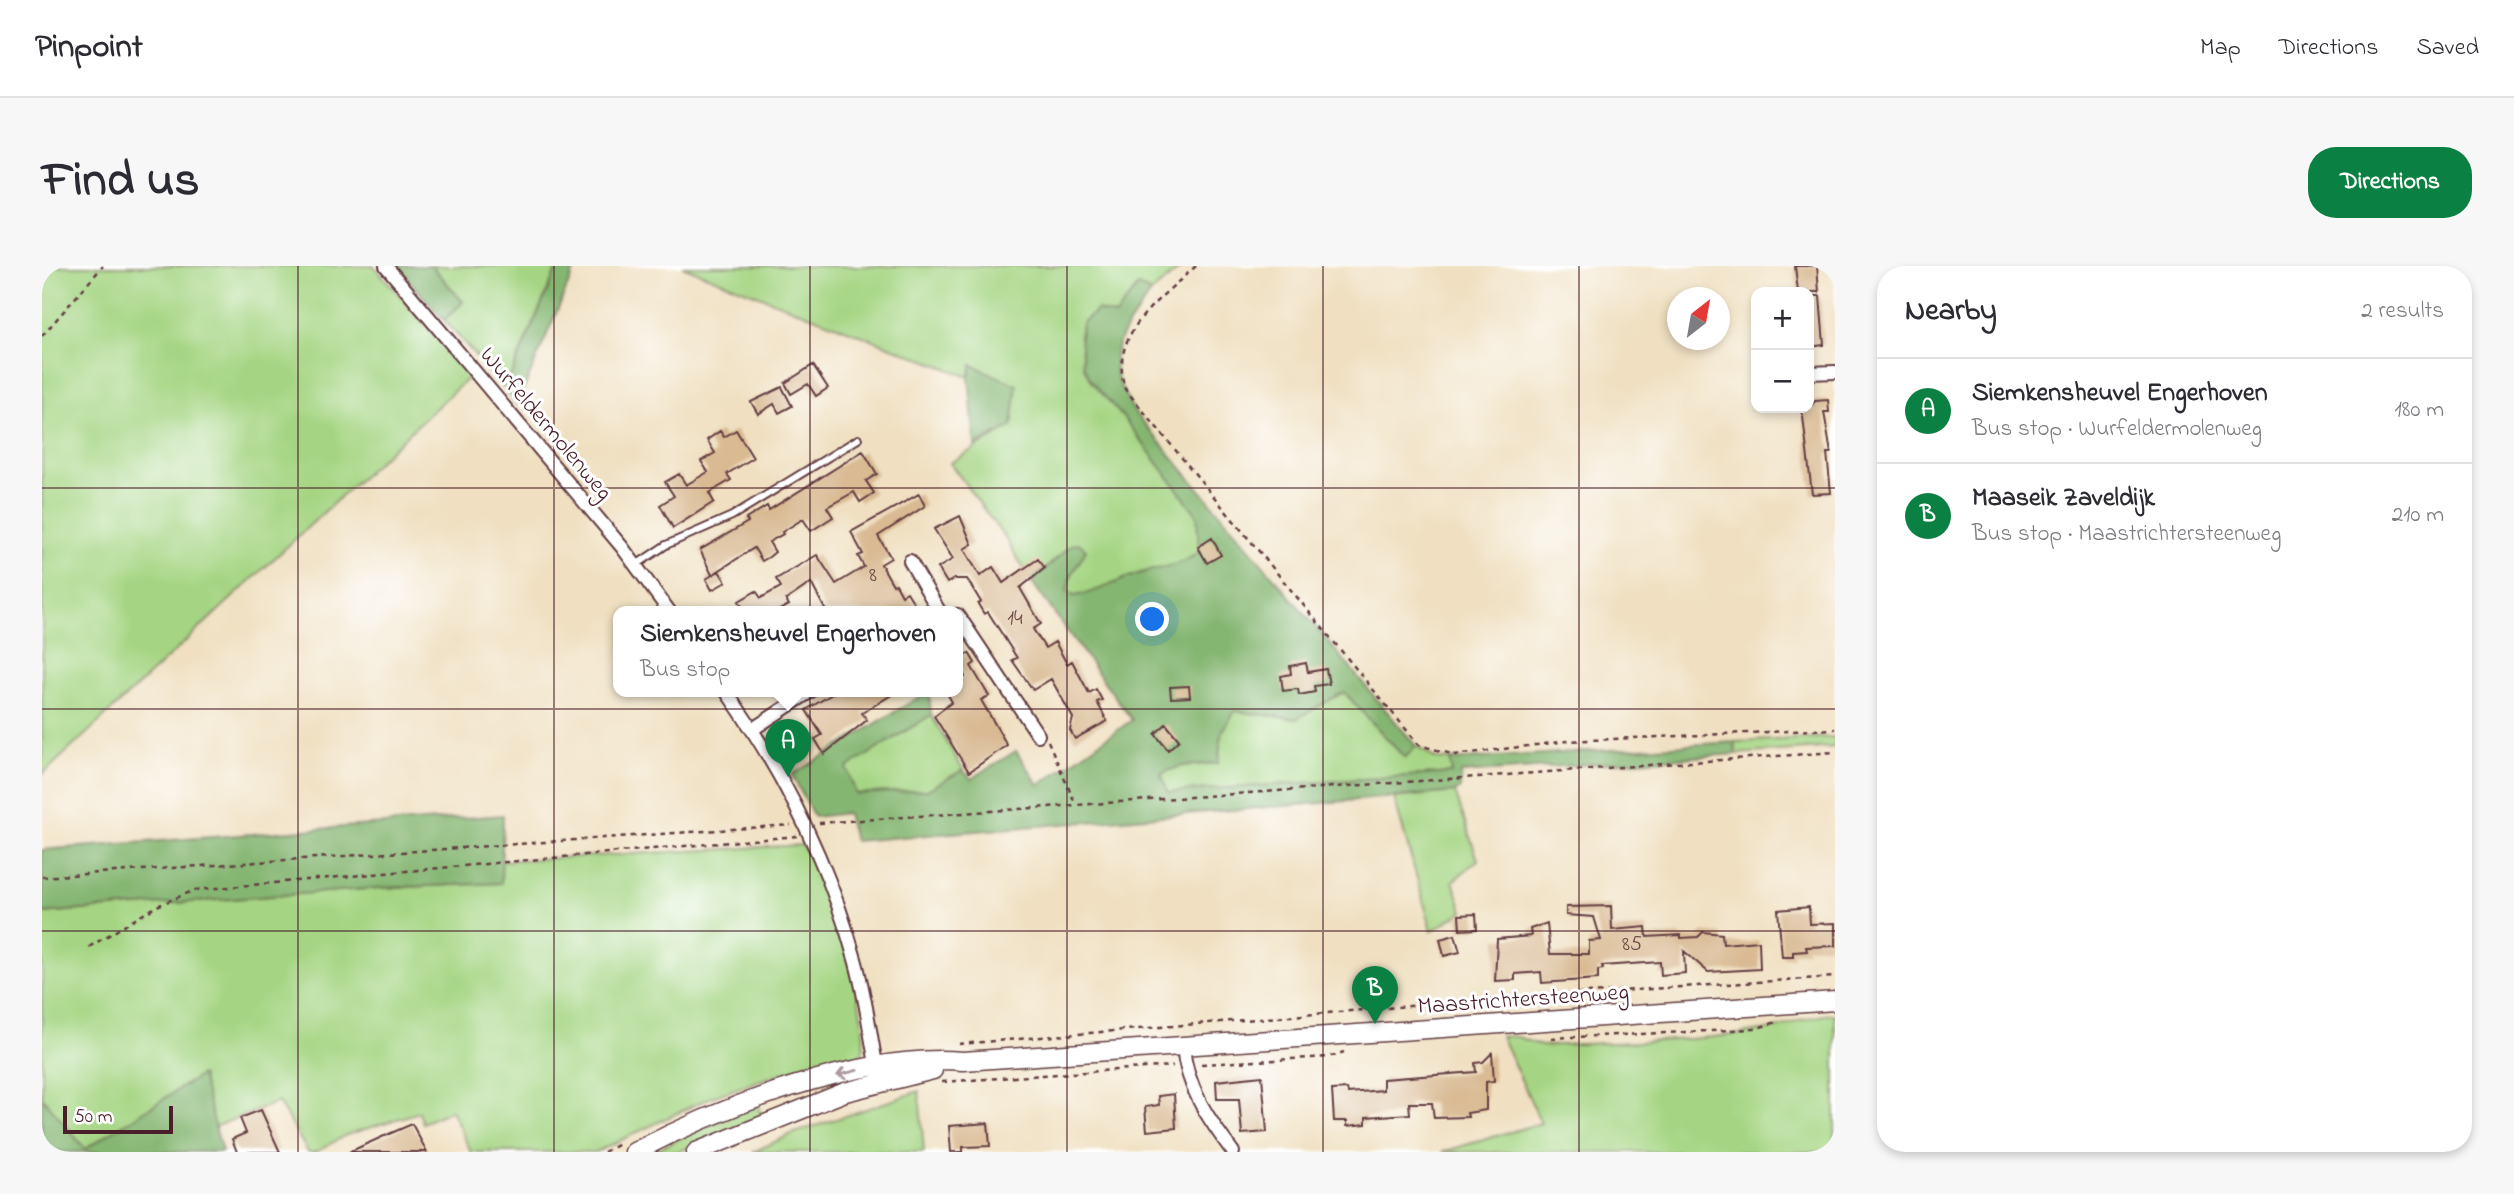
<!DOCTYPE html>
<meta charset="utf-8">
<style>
body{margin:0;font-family:"Indie Flower",sans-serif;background:#f7f7f7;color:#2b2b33}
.controls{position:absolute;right:21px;top:21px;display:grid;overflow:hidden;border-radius:14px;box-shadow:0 4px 10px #0003}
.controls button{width:63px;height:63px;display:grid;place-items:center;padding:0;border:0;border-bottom:2px solid #e1e1e2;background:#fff;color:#2b2b33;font:35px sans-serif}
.compass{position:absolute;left:1625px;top:21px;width:63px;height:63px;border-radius:50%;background:#fff;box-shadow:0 4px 10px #0003;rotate:31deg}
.scale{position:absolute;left:21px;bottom:18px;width:110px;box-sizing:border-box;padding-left:7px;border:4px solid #4a1f2b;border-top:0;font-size:19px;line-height:24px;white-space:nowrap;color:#4a1f2b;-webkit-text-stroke:5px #fff;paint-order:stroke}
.you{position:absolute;left:1111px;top:354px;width:24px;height:24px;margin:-18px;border:5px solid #fff;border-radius:50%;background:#1a73e8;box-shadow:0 0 0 10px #1a73e833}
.badge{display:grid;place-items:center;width:46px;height:46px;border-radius:50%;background:#0b8043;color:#fff;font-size:23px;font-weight:700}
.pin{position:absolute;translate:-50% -58px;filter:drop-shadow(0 2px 4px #0008)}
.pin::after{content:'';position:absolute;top:37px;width:24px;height:21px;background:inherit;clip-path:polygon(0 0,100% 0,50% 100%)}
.popup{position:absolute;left:571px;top:340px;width:350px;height:91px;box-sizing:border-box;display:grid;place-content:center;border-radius:14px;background:#fff;filter:drop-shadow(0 2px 5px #0005);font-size:23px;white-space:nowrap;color:#7c7c81}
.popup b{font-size:26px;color:#2b2b33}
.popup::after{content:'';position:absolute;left:50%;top:100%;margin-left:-14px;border:14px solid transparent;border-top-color:#fff}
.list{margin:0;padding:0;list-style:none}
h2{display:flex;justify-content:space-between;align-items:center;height:91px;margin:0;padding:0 28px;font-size:30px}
h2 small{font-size:23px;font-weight:400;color:#7c7c81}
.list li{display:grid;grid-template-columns:46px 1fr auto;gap:21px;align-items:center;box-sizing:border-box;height:105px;padding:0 28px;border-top:2px solid #e1e1e2}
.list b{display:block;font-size:26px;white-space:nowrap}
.list p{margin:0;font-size:23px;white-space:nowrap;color:#7c7c81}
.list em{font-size:23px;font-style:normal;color:#7c7c81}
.map{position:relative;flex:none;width:1793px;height:886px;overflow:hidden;border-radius:28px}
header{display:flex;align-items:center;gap:42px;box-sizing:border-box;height:98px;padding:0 35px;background:#fff;border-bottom:2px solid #e1e1e2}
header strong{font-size:33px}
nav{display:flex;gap:38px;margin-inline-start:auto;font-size:24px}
.intro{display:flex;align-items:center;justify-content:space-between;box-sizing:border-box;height:168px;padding:0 42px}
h1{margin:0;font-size:49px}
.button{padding:18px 32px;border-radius:28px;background:#0b8043;color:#fff;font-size:24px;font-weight:700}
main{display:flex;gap:42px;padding:0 42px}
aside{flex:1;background:#fff;border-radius:28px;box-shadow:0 4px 10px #0003}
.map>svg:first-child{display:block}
.green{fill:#a5d583;stroke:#787a57;stroke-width:2}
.forest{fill:#84b671;stroke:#676a4e;stroke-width:2}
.building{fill:#d9ba93}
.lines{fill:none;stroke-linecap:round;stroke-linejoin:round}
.lane-casing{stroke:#633c42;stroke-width:10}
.street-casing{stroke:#633c42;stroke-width:16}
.secondary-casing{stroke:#633c42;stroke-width:21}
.path{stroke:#633c42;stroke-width:2.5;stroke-dasharray:5 5;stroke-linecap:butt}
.lane{stroke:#fff;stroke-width:6}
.street{stroke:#fff;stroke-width:12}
.secondary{stroke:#fff;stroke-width:18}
.oneway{stroke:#ae9aa0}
.grid{fill:none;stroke:#4a1f2b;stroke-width:2;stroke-opacity:0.55}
.labels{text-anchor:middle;stroke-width:6;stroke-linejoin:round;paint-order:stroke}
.number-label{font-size:21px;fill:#6e4645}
.street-label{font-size:24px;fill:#4a1f2b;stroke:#fff}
</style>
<header>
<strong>Pinpoint</strong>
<nav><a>Map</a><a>Directions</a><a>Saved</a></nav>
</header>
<div class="intro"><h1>Find us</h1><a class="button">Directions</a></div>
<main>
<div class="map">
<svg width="1793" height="886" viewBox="0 0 1793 886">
<rect width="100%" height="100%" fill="#fff"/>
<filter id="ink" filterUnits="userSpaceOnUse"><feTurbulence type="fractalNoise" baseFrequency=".0143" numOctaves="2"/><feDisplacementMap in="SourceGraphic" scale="14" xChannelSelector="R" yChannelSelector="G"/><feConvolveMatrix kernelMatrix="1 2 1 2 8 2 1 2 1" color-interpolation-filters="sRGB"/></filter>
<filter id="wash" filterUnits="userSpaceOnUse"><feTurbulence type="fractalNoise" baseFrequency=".00686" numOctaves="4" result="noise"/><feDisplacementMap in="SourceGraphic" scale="28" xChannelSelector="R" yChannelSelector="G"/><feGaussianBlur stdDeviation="1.57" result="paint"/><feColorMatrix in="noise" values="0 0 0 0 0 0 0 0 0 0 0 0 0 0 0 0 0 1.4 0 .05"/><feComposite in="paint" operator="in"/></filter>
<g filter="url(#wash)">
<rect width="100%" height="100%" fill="#f0e0c1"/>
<path class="green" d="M0,0H332L428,110L0,509Z
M390,0H516L463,123L402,54L421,36Z
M640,0H1141L1109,27L1096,20L1073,50L1055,44L1048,114L1081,151L1156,249L1157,286C1138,301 1112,302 1090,310C1070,318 1054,327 1032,330L1025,325L1029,310L1044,284L1029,279L990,316L965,275L908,197L970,160L931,100L927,111Z
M1302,426L1362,491L1374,480L1394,493L1408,494L1410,507L1126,526L1119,507L1139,500L1176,497L1180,466L1193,445L1254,453Z
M889,449L921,504L885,524L814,528L804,502Z
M1793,471V481L1694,488L1693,476Z
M1413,526L1436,594L1411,615L1421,645L1390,665L1352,532Z
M760,579C766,590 774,601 779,612C794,643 829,759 820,789L742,806L667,832L554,886H429L409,844L381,857L377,846L304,869L274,886H266L236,836L172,861L159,809L43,883L0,831V647L337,622L458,617L459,595Z
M1793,748V886H1400L1499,857L1459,770L1476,771L1499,780C1572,776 1648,776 1720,765C1745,761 1767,749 1793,748Z
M877,825L882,886H711L750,868Z
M715,838L720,851L636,886H608Z"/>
<path class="forest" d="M355,0H390L421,36L402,54Z
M516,0H534L475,139L463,123Z
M1096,20L1109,27C1073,77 1057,91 1094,148L1374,480L1363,492L1302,426L1254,453L1193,445L1180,466L1176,497L1139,500L1119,507L1126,526L1410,507L1408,494L1693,476L1694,488L1419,507L1418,522L1413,526L812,575L805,547L772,551L750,509L887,425L889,449L805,502L814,528L885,524L921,504L929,513L974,485L997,519L1090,454L990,316L1029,279L1037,277L1044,284L1029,310L1025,325L1032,330C1054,327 1070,317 1090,310C1112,302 1138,301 1157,286L1155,249L1081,151L1048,114L1041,99L1038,70L1040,57L1055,44L1073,50Z
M930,99L975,119L970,160L933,180L927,111Z
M461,549L459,617L337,622L0,647V584Z
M159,809L180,886H0V831L43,883Z"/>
<g id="blocks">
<path class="building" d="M1753,0H1775L1777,26H1756Z
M1767,30H1778L1782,79L1767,81Z
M771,99L786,122L774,130L766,118L749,128L743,117Z
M740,121L750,140L737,147L732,138L716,148L709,136Z
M1786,134L1787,146H1782L1789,187H1785L1789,227L1770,228L1760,142H1767L1773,135Z
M694,164L711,192L685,208L689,214L667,227L672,236L631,262L618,239L632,230L623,216L637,208L644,219L666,206L659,195L673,187L665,174L678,165L682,171Z
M821,185L835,208L824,215L832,227L818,236L812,226L785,241L791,251L769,265L761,253L740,266L741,268L727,276L733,286L727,291L720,295L712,282L670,309L658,284L706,256L704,253L725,240L727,244Z
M877,228L883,240L836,270L849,292L839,298L851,319L854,318L860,329L865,326L873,339L862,345H784L769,317L744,334L747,339L736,345H695L701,342L697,335L714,325L719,332L739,321L734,313L775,289L794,318L822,301L816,290L821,288L809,266Z
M918,250L930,278L922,283L938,310L951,301L961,317L996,293L1003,302L978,322L999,358L991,363L1003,382L1013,376L1025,398L1030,395L1047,427L1054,423L1060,434L1055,436L1065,455L1033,473L1028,464L1031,452L1009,413L991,424L970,394L975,392L958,365L946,346L942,348L936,338L939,336L925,313H912L905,317L896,302L911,293L892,263Z
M1170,272L1179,289L1165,297L1156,281Z
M677,305L684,316L670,324L664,313Z
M927,387L933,397L929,400L947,430L939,434L965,479L927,506L892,450L910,436L906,429L916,425V415L923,411L916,394Z
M1264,397L1266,406L1284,403L1287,418L1272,420L1273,426L1257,429L1256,423L1241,425L1239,410L1249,408L1248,400Z
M1147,420L1148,431L1129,432L1128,421Z
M795,425H856L820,447L825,454L782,488L773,473L780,469L764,444Z
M1124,458L1137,474L1126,484L1113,468Z
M1569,640L1570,664L1604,661L1605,671L1639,669V672L1656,671L1661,666L1680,668L1681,678L1717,675L1718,703L1666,706L1642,685L1643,707L1619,709L1618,696L1560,700L1561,703L1556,704V713L1500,717L1499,706L1473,708V714L1453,715L1455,673L1489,670L1488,663L1505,657L1508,688H1547V675L1559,674L1552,651L1524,649V641Z
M1767,641L1768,658L1793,657V680L1764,681L1765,685L1751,686V691H1740L1736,644Z
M1434,648L1435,663L1418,664L1417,649Z
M1413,669L1418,686L1402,690L1398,673Z
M1450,787L1452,815L1444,816V844L1425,847L1426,851L1392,852L1390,837H1367L1368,848L1324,851V858L1305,860V855H1292L1290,824L1305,823L1306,827L1341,824V813L1434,806L1433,797L1441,796Z
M1220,810L1225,866L1200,868L1197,833H1175L1174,815Z
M1132,828L1134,862L1105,865L1103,841L1117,839L1116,830Z
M219,844L238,886H195L190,873L204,867L198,852Z
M946,857L948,880L921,881V886H909L907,860Z
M370,858L385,886H307L340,871Z"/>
</g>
</g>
<g filter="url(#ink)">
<use href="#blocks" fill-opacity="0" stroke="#633c42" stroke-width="2"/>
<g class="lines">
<g class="lane-casing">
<path id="lane" d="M594,299L624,279L690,250L816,173"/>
</g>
<g class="street-casing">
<path id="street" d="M344,0L580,281L627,345
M1767,107L1793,106
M868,295L897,345
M916,349L996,469
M684,425C742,507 786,596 813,693C824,731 828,769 836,808
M711,463L769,425
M1141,780C1144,821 1167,854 1191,886"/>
</g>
<g class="secondary-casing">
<path id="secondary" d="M592,886C681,840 820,786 921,795L1793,735
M654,886L803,826L891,804"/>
</g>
<path class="path" d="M1154,0C1118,33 1066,67 1083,123L1377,479L1413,489L1526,475L1793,463
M0,70L61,0
M1006,475L1034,539
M777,557L1793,486
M0,611L749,559
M47,681L115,640L153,624L755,570
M1509,772L1712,763L1735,756
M917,778L1439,734L1793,711
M1159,798L1287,791L1302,786
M900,816L1131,800
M562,886L577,878"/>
<use href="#lane" class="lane"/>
<use href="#street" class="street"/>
<use href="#secondary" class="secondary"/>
</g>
<defs><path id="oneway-shaft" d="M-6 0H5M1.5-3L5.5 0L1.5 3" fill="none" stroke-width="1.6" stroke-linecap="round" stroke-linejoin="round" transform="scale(1.75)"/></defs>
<use class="oneway" href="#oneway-shaft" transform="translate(805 807) rotate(166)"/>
</g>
<path class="grid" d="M256,0V886M512,0V886M768,0V886M1025,0V886M1281,0V886M1537,0V886M0,222H1793M0,443H1793M0,665H1793"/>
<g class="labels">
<g class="number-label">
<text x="831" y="315">8</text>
<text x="973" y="358">14</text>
<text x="1590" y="684">85</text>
</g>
<g class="street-label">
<text transform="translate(505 157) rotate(50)" y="8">Wurfeldermolenweg</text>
<text transform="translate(1481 732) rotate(-4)" y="8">Maastrichtersteenweg</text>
</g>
</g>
</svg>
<div class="controls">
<button>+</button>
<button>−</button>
</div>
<svg class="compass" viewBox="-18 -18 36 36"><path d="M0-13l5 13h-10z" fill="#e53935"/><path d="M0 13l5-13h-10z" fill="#7c7c81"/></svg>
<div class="scale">50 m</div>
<div class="you"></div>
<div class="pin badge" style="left:746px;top:511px">A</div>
<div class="popup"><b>Siemkensheuvel Engerhoven</b>Bus stop</div>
<div class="pin badge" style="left:1333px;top:758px">B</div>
</div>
<aside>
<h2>Nearby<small>2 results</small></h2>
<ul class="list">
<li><span class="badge">A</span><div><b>Siemkensheuvel Engerhoven</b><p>Bus stop · Wurfeldermolenweg</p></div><em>180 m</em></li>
<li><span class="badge">B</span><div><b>Maaseik Zaveldijk</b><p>Bus stop · Maastrichtersteenweg</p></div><em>210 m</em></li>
</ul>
</aside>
</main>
